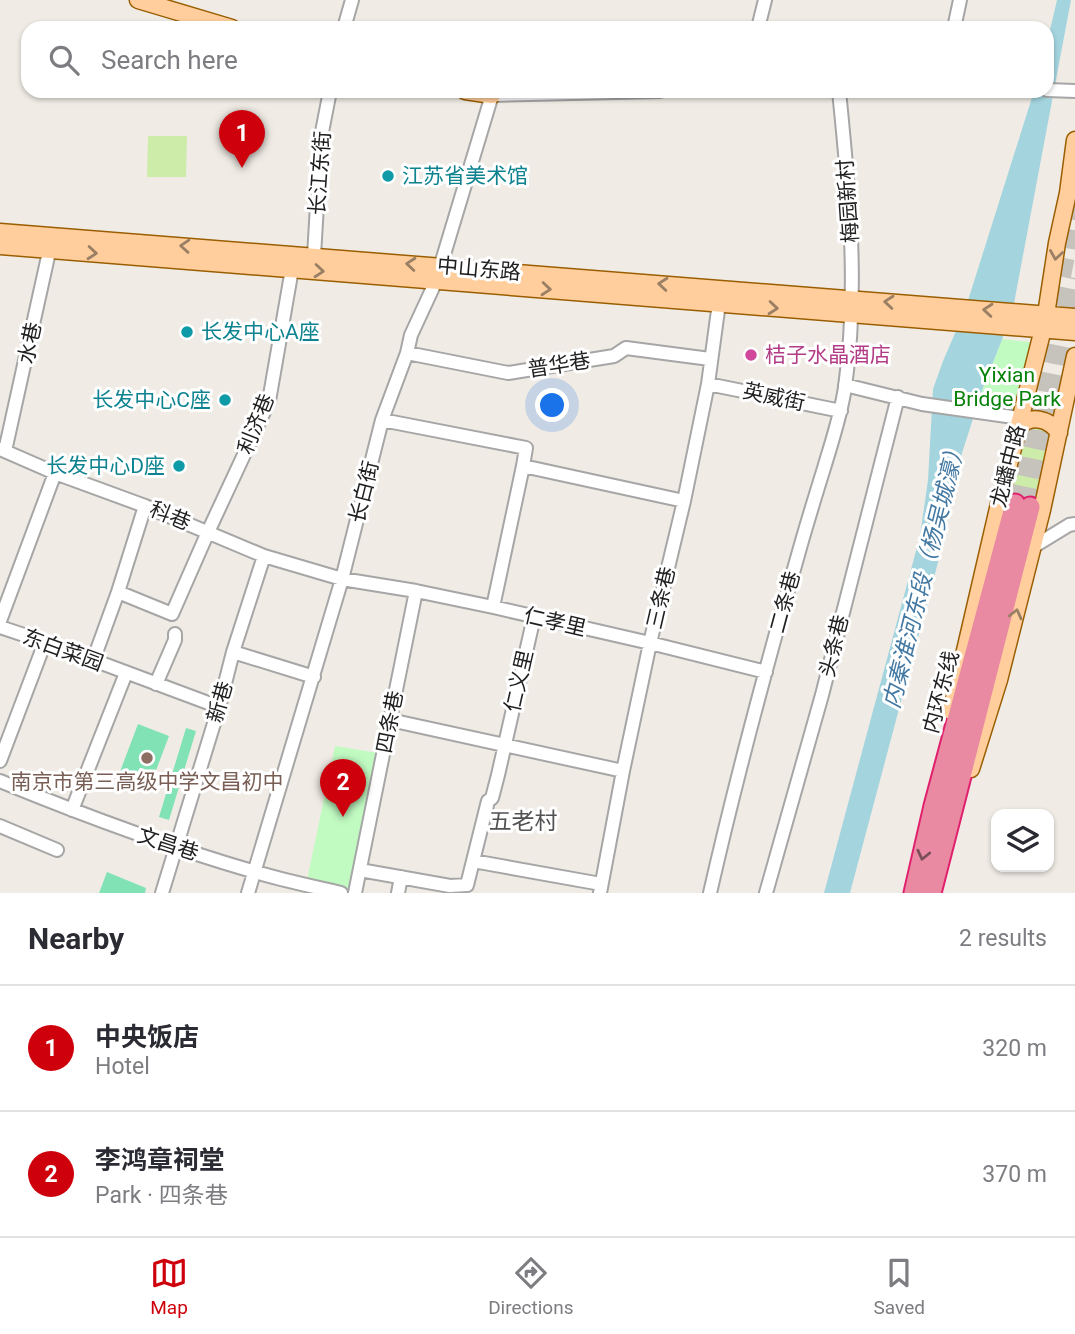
<!DOCTYPE html>
<meta charset="utf-8">
<style>
body{margin:0;font-family:Roboto,"Noto Sans SC",sans-serif;background:#f7f7f7;color:#2b2b33}
.controls{position:absolute;right:21px;bottom:21px;display:grid;overflow:hidden;border-radius:14px;box-shadow:0 2px 5px #0004}
.controls button{width:63px;height:63px;display:grid;place-items:center;padding:0;border:0;border-bottom:2px solid #e1e1e2;background:#fff;color:#2b2b33;font:35px sans-serif}
.you{position:absolute;left:553px;top:406px;width:24px;height:24px;margin:-18px;border:5px solid #fff;border-radius:50%;background:#1a73e8;box-shadow:0 0 0 10px #1a73e833}
.badge{display:grid;place-items:center;width:46px;height:46px;border-radius:50%;background:#ce000c;color:#fff;font-size:23px;font-weight:700}
.pin{position:absolute;translate:-50% -58px;filter:drop-shadow(0 2px 4px #0008)}
.pin::after{content:'';position:absolute;top:37px;width:24px;height:21px;background:inherit;clip-path:polygon(0 0,100% 0,50% 100%)}
.list{margin:0;padding:0;list-style:none}
h2{display:flex;justify-content:space-between;align-items:center;height:91px;margin:0;padding:0 28px;font-size:30px}
h2 small{font-size:23px;font-weight:400;color:#7c7c81}
.list li{display:grid;grid-template-columns:46px 1fr auto;gap:21px;align-items:center;box-sizing:border-box;height:126px;padding:0 28px;border-top:2px solid #e1e1e2}
.list b{display:block;font-size:26px;white-space:nowrap}
.list p{margin:0;font-size:23px;white-space:nowrap;color:#7c7c81}
.list em{font-size:23px;font-style:normal;color:#7c7c81}
.icon{flex:none;width:38px;height:38px;fill:none;stroke:currentColor;stroke-width:2;stroke-linecap:round;stroke-linejoin:round}
.map{position:relative;flex:none;width:1075px;height:893px;overflow:hidden}
.search{position:absolute;background:#fff;box-shadow:0 2px 5px #0004;left:21px;right:21px;top:21px;height:77px;display:flex;align-items:center;gap:18px;box-sizing:border-box;padding:0 24px;border-radius:21px;color:#7c7c81;font-size:26px}
.sheet{height:343px;background:#fff}
nav{display:flex;justify-content:space-around;align-items:center;box-sizing:border-box;height:98px;border-top:2px solid #e1e1e2;background:#fff;font-size:19px;color:#7c7c81}
nav a{display:grid;justify-items:center;gap:4px}
nav .on{color:#ce000c}
.map>svg:first-child{display:block}
.grass{fill:#ceeca9}
.park{fill:#c1fbc2}
.pitch{fill:#81e2b6}
.water{fill:#a4d5df}
.lines{fill:none;stroke-linecap:round;stroke-linejoin:round}
.highway-tunnel{stroke:#c6c3bd;stroke-width:19;stroke-dasharray:19 10;stroke-linecap:butt}
.minor-casing{stroke:#a6a6a6;stroke-width:16}
.major-casing{stroke:#9a5e00;stroke-width:19}
.highway-casing{stroke:#e1206d;stroke-width:23}
.minor{stroke:#fff;stroke-width:12}
.major{stroke:#ffce9c;stroke-width:16}
.highway{stroke:#ea8aa2;stroke-width:19}
.oneway{stroke:#9a7f64}
.oneway2{stroke:#7a4f5a}
.culture-dot{fill:#0f9aa8;stroke:#fff;stroke-width:2.5}
.hotel-dot{fill:#d1479c;stroke:#fff;stroke-width:2.5}
.education-dot{fill:#8d6e63;stroke:#fff;stroke-width:2.5}
.labels{text-anchor:middle;stroke-width:6;stroke-linejoin:round;paint-order:stroke}
.street-label{font-size:21px;fill:#1f1f1f;stroke:#fff}
.culture-label{font-size:21px;fill:#0d838f;stroke:#fff;text-anchor:start}
.hotel-label{font-size:21px;fill:#b23c85;stroke:#fff;text-anchor:start}
.park-label{font-size:21px;fill:#08820b;stroke:#fff}
.education-label{font-size:21px;fill:#785e54;stroke:#fff}
.water-label{font-size:23px;font-style:italic;fill:#4278a2;stroke:#fff}
.neighbourhood-label{font-size:23px;fill:#525252;stroke:#fff}
</style>
<div class="map">
<svg width="1075" height="893" viewBox="0 0 1075 893">
<rect width="100%" height="100%" fill="#f0ece5"/>
<path class="grass" d="M148,136H187L186,177H147Z
M1037,426L1042,429L1047,433L1039,498L1007,491L1024,435L1029,428Z"/>
<path class="park" d="M1002,339L1040,343L1022,411L978,402Z
M335,746L378,753L351,891L307,880Z"/>
<path class="pitch" d="M138,724L169,736L149,789L118,777Z
M186,728L196,731L169,820L159,817Z
M107,872L146,888L145,893H99Z"/>
<path class="water" d="M1057,0H1071L1012,314L983,388L962,453L940,555L850,893H824L920,536L928,480L933,389L943,361L965,310L1034,91H1047V43Z"/>
<g class="lines">
<path class="highway-tunnel" d="M1015,504L1067,249L1075,194
M1030,507L1075,278"/>
<g class="minor-casing">
<path id="minor" d="M344,28L352,0
M758,28L765,0
M954,28L960,0
M1047,90L1075,91
M314,256L321,137L330,91
M407,353L508,373L614,356L626,348L710,359
M708,384L841,411
M845,385L922,404L1020,418
M382,420L526,448L523,466
M0,449L55,473L145,506L264,556L342,579L416,591L493,607L650,643L766,672
M5,451L51,243
M1033,547L1069,525L1075,524
M118,592L172,614L208,532L269,401L292,269
M493,607L523,466L684,501
M0,621L55,473
M0,627L45,642L219,707
M233,652L314,677
M93,661L118,592L145,506
M156,684L175,640V634
M390,720L623,771
M0,761L45,642
M0,781C83,815 166,846 252,871C281,880 311,886 341,893
M72,810L126,673
M0,826L57,850
M473,861L601,884
M360,870L450,886L467,885L488,801L492,798L498,775L534,617
M162,893L219,707L233,652L264,556
M248,893L342,579L382,420L407,353L411,335L436,281L492,95L660,91
M355,893L416,591
M398,893L401,877
M600,893L623,771L650,643L684,501L708,384L719,303
M710,893C736,779 766,667 798,555C806,526 815,497 824,468C832,441 841,415 845,387C859,288 849,189 839,91
M766,893L822,695L898,397"/>
</g>
<g class="major-casing">
<path id="major" d="M138,0L232,28
M465,91L492,95
M0,232L1075,317
M0,246L1075,332
M1018,428C1030,414 1049,418 1059,433
M951,711L999,504L1045,321L1057,243L1068,193L1075,140
M971,769L999,680L1042,510L1075,356"/>
</g>
<g class="highway-casing">
<path id="highway" d="M914,893L934,806L1015,504
M931,893L1030,507"/>
</g>
<use href="#minor" class="minor"/>
<use href="#major" class="major"/>
<use href="#highway" class="highway"/>
</g>
<defs><path id="oneway-chevron" d="M-2-3.5L2.5 0L-2 3.5" fill="none" stroke-width="1.6" stroke-linecap="round" stroke-linejoin="round" transform="scale(1.75)"/></defs>
<g class="oneway">
<use href="#oneway-chevron" transform="translate(185 246) rotate(-176)"/>
<use href="#oneway-chevron" transform="translate(92 253) rotate(5)"/>
<use href="#oneway-chevron" transform="translate(1056 255) rotate(99)"/>
<use href="#oneway-chevron" transform="translate(411 264) rotate(-175)"/>
<use href="#oneway-chevron" transform="translate(319 271) rotate(5)"/>
<use href="#oneway-chevron" transform="translate(663 284) rotate(-175)"/>
<use href="#oneway-chevron" transform="translate(546 289) rotate(5)"/>
<use href="#oneway-chevron" transform="translate(889 302) rotate(-175)"/>
<use href="#oneway-chevron" transform="translate(773 308) rotate(5)"/>
<use href="#oneway-chevron" transform="translate(988 310) rotate(-175)"/>
<use href="#oneway-chevron" transform="translate(1016 614) rotate(-76)"/>
</g>
<use class="oneway2" href="#oneway-chevron" transform="translate(923 855) rotate(103)"/>
<g class="culture-dot">
<circle cx="388" cy="176" r="7"/>
<circle cx="187" cy="332" r="7"/>
<circle cx="225" cy="400" r="7"/>
<circle cx="179" cy="466" r="7"/>
</g>
<circle class="hotel-dot" cx="751" cy="355" r="7"/>
<circle class="education-dot" cx="147" cy="758" r="7"/>
<g class="labels">
<g class="street-label">
<text transform="translate(320 173) rotate(-86)" y="7">长江东街</text>
<text transform="translate(848 201) rotate(-94)" y="7">梅园新村</text>
<text transform="translate(479 269) rotate(5)" y="7">中山东路</text>
<text transform="translate(30 343) rotate(-78)" y="7">水巷</text>
<text transform="translate(559 365) rotate(-9)" y="7">普华巷</text>
<text transform="translate(774 397) rotate(12)" y="7">英威街</text>
<text transform="translate(256 424) rotate(-68)" y="7">利济巷</text>
<text transform="translate(1008 466) rotate(-76)" y="7">龙蟠中路</text>
<text transform="translate(364 492) rotate(-76)" y="7">长白街</text>
<text transform="translate(170 516) rotate(22)" y="7">科巷</text>
<text transform="translate(661 598) rotate(-77)" y="7">三条巷</text>
<text transform="translate(785 602) rotate(-75)" y="7">二条巷</text>
<text transform="translate(555 622) rotate(13)" y="7">仁孝里</text>
<text transform="translate(834 646) rotate(-76)" y="7">头条巷</text>
<text transform="translate(63 650) rotate(20)" y="7">东白菜园</text>
<text transform="translate(519 681) rotate(-77)" y="7">仁义里</text>
<text transform="translate(941 692) rotate(-75)" y="7">内环东线</text>
<text transform="translate(220 702) rotate(-74)" y="7">新巷</text>
<text transform="translate(390 722) rotate(-79)" y="7">四条巷</text>
<text transform="translate(168 844) rotate(18)" y="7">文昌巷</text>
</g>
<g class="culture-label">
<text x="402" y="183">江苏省美术馆</text>
<text x="201" y="339">长发中心A座</text>
<text x="211" y="407" text-anchor="end">长发中心C座</text>
<text x="165" y="473" text-anchor="end">长发中心D座</text>
</g>
<g class="hotel-label">
<text x="765" y="362">桔子水晶酒店</text>
</g>
<g class="park-label">
<text x="1007" y="382">Yixian<tspan x="1007" dy="24">Bridge Park</tspan></text>
</g>
<g class="education-label">
<text x="147" y="789">南京市第三高级中学文昌初中</text>
</g>
<g class="water-label">
<text transform="translate(924 574) rotate(-76)" y="8">内秦淮河东段（杨吴城濠）</text>
</g>
<g class="neighbourhood-label">
<text x="523" y="829">五老村</text>
</g>
</g>
</svg>
<div class="controls">
<button><svg class="icon" aria-label="layers" viewBox="0 0 24 24"><path d="M12 4l9 5-9 5-9-5zM3 14l9 5 9-5"/></svg></button>
</div>
<div class="you"></div>
<div class="pin badge" style="left:242px;top:168px">1</div>
<div class="pin badge" style="left:343px;top:817px">2</div>
<div class="search"><svg class="icon" aria-label="search" viewBox="0 0 24 24"><circle cx="10" cy="10" r="6"/><path d="M15 15l6 6"/></svg>Search here</div>
</div>
<section class="sheet">
<h2>Nearby<small>2 results</small></h2>
<ul class="list">
<li><span class="badge">1</span><div><b>中央饭店</b><p>Hotel</p></div><em>320 m</em></li>
<li><span class="badge">2</span><div><b>李鸿章祠堂</b><p>Park · 四条巷</p></div><em>370 m</em></li>
</ul>
</section>
<nav>
<a class="on"><svg class="icon" aria-label="map" viewBox="0 0 24 24"><path d="M3 6l6-2 6 2 6-2v14l-6 2-6-2-6 2zM9 4v14M15 6v14"/></svg>Map</a>
<a><svg class="icon" aria-label="directions" viewBox="0 0 24 24"><path d="M12 3l9 9-9 9-9-9zM9 14v-3h6M13 9l2 2-2 2"/></svg>Directions</a>
<a><svg class="icon" aria-label="saved" viewBox="0 0 24 24"><path d="M7 4h10v16l-5-4-5 4z"/></svg>Saved</a>
</nav>
